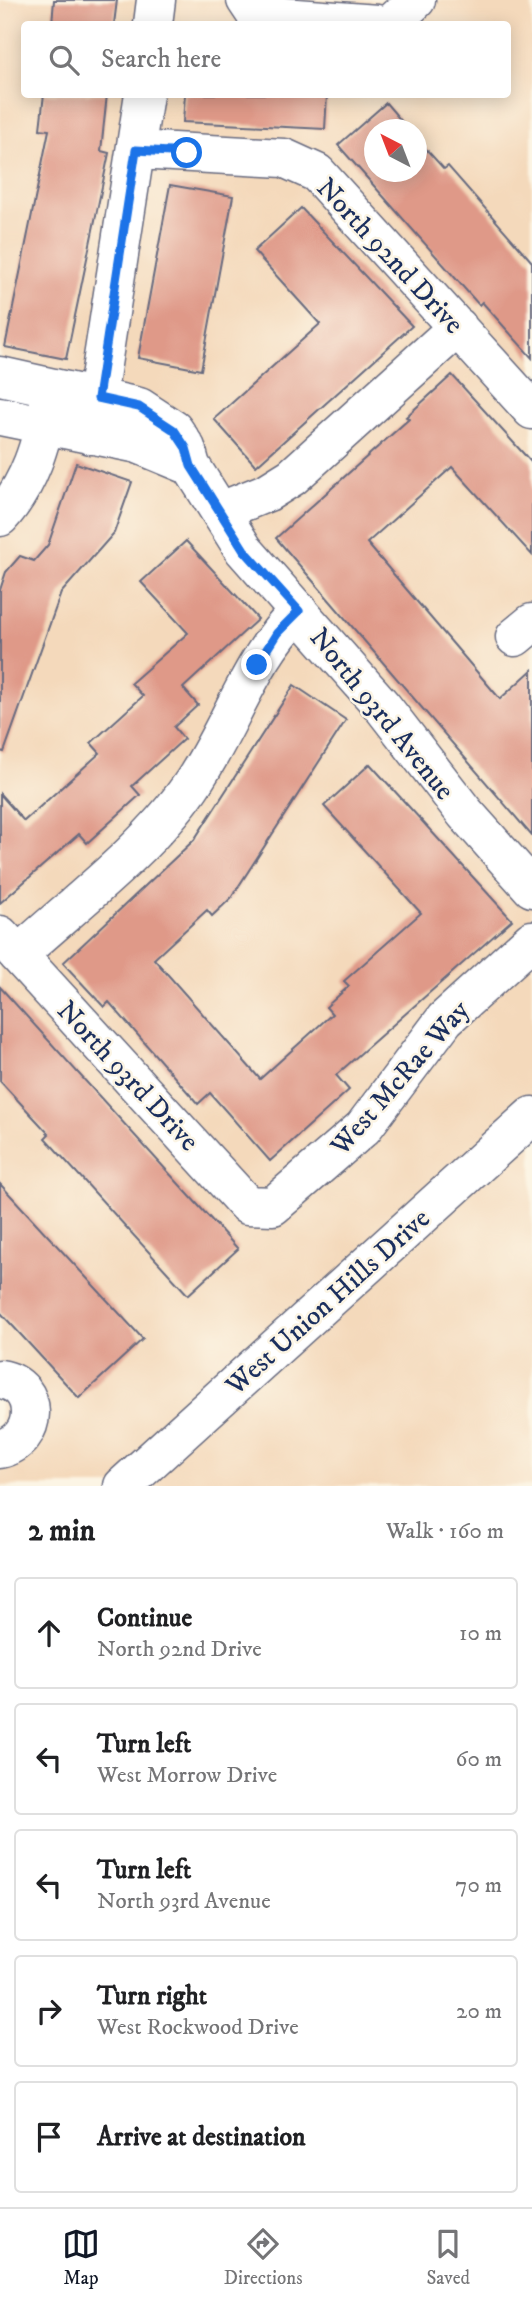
<!DOCTYPE html>
<meta charset="utf-8">
<style>
body{margin:0;font-family:"IM FELL DW Pica",serif;background:#f2f2f2;color:#202124}
.compass{position:absolute;left:364px;top:119px;width:63px;height:63px;border-radius:50%;background:#fff;box-shadow:0 4px 18px #0003;rotate:318deg}
.stop{position:absolute;width:21px;height:21px;margin:-16px;border:5px solid #1a73e8;border-radius:50%;background:#fff}
.stop.end{background:#1a73e8;border-color:#fff;box-shadow:0 2px 7px #0008}
.list{margin:0;padding:0;list-style:none}
h2{display:flex;justify-content:space-between;align-items:center;height:91px;margin:0;padding:0 28px;font-size:30px}
h2 small{font-size:23px;font-weight:400;color:#757577}
.list li{display:grid;grid-template-columns:46px 1fr auto;gap:21px;align-items:center;box-sizing:border-box;height:112px;margin:0 14px 14px;padding:0 14px;border:2px solid #e0e0e0;border-radius:7px}
.list b{display:block;font-size:26px;white-space:nowrap}
.list p{margin:0;font-size:23px;white-space:nowrap;color:#757577}
.list em{font-size:23px;font-style:normal;color:#757577}
.icon{flex:none;width:38px;height:38px;fill:none;stroke:currentColor;stroke-width:2;stroke-linecap:round;stroke-linejoin:round}
.map{position:relative;flex:none;width:532px;height:1486px;overflow:hidden}
.search{position:absolute;background:#fff;box-shadow:0 4px 18px #0003;left:21px;right:21px;top:21px;height:77px;display:flex;align-items:center;gap:18px;box-sizing:border-box;padding:0 24px;border-radius:7px;color:#757577;font-size:26px}
.sheet{height:721px;background:#fff}
nav{display:flex;justify-content:space-around;align-items:center;box-sizing:border-box;height:98px;border-top:2px solid #e0e0e0;background:#fff;font-size:19px;color:#757577}
nav a{display:grid;justify-items:center;gap:4px}
nav .on{color:#111827}
.map>svg:first-child{display:block}
.building{fill:#df9988}
.lines{fill:none;stroke-linecap:round;stroke-linejoin:round}
.minor-casing{stroke:#676a7f;stroke-width:41}
.major-casing{stroke:#676a7f;stroke-width:41}
.minor{stroke:#fff;stroke-width:38}
.major{stroke:#fff;stroke-width:38}
.route{stroke:#1a73e8;stroke-width:9}
.labels{text-anchor:middle;stroke-width:5;stroke-linejoin:round;paint-order:stroke}
.street-label{font-size:28px;fill:#1b2f5e;stroke:#fcf5e5}
</style>
<div class="map">
<svg width="532" height="1486" viewBox="0 0 532 1486">
<rect width="100%" height="100%" fill="#fcf5e5"/>
<filter id="ink" filterUnits="userSpaceOnUse"><feTurbulence type="fractalNoise" baseFrequency=".0143" numOctaves="2"/><feDisplacementMap in="SourceGraphic" scale="14" xChannelSelector="R" yChannelSelector="G"/><feConvolveMatrix kernelMatrix="1 2 1 2 8 2 1 2 1" color-interpolation-filters="sRGB"/></filter>
<filter id="wash" filterUnits="userSpaceOnUse"><feTurbulence type="fractalNoise" baseFrequency=".00686" numOctaves="4" result="noise"/><feDisplacementMap in="SourceGraphic" scale="28" xChannelSelector="R" yChannelSelector="G"/><feGaussianBlur stdDeviation="1.57" result="paint"/><feColorMatrix in="noise" values="0 0 0 0 0 0 0 0 0 0 0 0 0 0 0 0 0 1.4 0 .05"/><feComposite in="paint" operator="in"/></filter>
<g filter="url(#wash)">
<rect width="100%" height="100%" fill="#f4d9bb"/>
<g id="blocks">
<path class="building" d="M54,0H117L114,24H52Z
M44,94H107L101,151L109,153L66,359L5,347L49,130L40,129Z
M185,94H327L325,129L183,122Z
M386,103L409,130H374V172H416V138L444,169L448,166L532,262V358L482,302L479,305L338,145Z
M170,185L233,196L201,370L138,358Z
M301,208L412,326L256,466L214,419L320,324L254,251Z
M452,375L532,463V555L452,467L367,543L500,699L532,670V836L276,538L409,419L406,417Z
M76,463L132,482L114,533L61,593L4,752L0,751V590L6,572L20,556L34,561L48,545Z
M186,541L258,619L183,688L198,705L174,727L184,739L132,786L140,795L87,843L79,834L0,903V794L24,821L100,753L91,743L143,696L131,683L188,633L141,582Z
M294,685L346,720L231,898L212,916L207,910L154,959L260,1079L332,1014L326,1007L349,986L344,981L421,913L324,806L370,764L512,920L336,1075L349,1090L270,1161L210,1093L198,1104L109,1002L104,1007L63,963L194,840Z
M0,987L238,1249L188,1295L45,1138L49,1134L0,1081Z
M0,1184L143,1339L79,1398L0,1312Z"/>
</g>
</g>
<g filter="url(#ink)">
<use href="#blocks" fill-opacity="0" stroke="#676a7f" stroke-width="2"/>
<g class="lines">
<g class="minor-casing">
<path id="minor" d="M246,0L256,15L377,24
M153,24L156,0
M390,24L416,0
M137,150L284,158L317,173L532,410
M0,376L139,407L174,430L186,448L191,466L244,550L382,706L465,813L532,888
M0,416L138,444L191,466
M91,435L144,94
M221,511L268,492L292,477L458,327
M0,517C30,484 41,444 50,400
M515,637L532,623
M0,935L247,1205L273,1206L363,1128L445,1019L532,940
M18,955C75,903 146,850 190,787C230,730 248,661 299,611
M0,1379C41,1385 39,1441 0,1449"/>
</g>
<g class="major-casing">
<path id="major" d="M123,1486L532,1116"/>
</g>
<use href="#minor" class="minor"/>
<use href="#major" class="major"/>
</g>
</g>
<g class="lines" filter="url(#ink)">
<path class="route" d="M187,153L136,150L98,398L139,407L174,430L186,448L191,466L244,550L299,611L277,633L257,665"/>
</g>
<g class="labels">
<g class="street-label">
<text transform="translate(391 255) rotate(47)" y="10">North 92nd Drive</text>
<text transform="translate(383 713) rotate(51)" y="10">North 93rd Avenue</text>
<text transform="translate(129 1075) rotate(47)" y="10">North 93rd Drive</text>
<text transform="translate(399 1077) rotate(-49)" y="10">West McRae Way</text>
<text transform="translate(327 1301) rotate(-42)" y="10">West Union Hills Drive</text>
</g>
</g>
</svg>
<svg class="compass" viewBox="-18 -18 36 36"><path d="M0-13l5 13h-10z" fill="#e53935"/><path d="M0 13l5-13h-10z" fill="#757577"/></svg>
<div class="stop" style="left:187px;top:153px"></div>
<div class="stop end" style="left:257px;top:665px"></div>
<div class="search"><svg class="icon" aria-label="search" viewBox="0 0 24 24"><circle cx="10" cy="10" r="6"/><path d="M15 15l6 6"/></svg>Search here</div>
</div>
<section class="sheet">
<h2>2 min<small>Walk · 160 m</small></h2>
<ul class="list">
<li><svg class="icon" aria-label="ahead" viewBox="0 0 24 24"><path d="M12 20V5M6 11l6-6 6 6"/></svg><div><b>Continue</b><p>North 92nd Drive</p></div><em>10 m</em></li>
<li><svg class="icon" aria-label="left" viewBox="0 0 24 24"><path d="M17 20v-9H6M10 6l-5 5 5 5"/></svg><div><b>Turn left</b><p>West Morrow Drive</p></div><em>60 m</em></li>
<li><svg class="icon" aria-label="left" viewBox="0 0 24 24"><path d="M17 20v-9H6M10 6l-5 5 5 5"/></svg><div><b>Turn left</b><p>North 93rd Avenue</p></div><em>70 m</em></li>
<li><svg class="icon" aria-label="right" viewBox="0 0 24 24"><path d="M7 20v-9h11M14 6l5 5-5 5"/></svg><div><b>Turn right</b><p>West Rockwood Drive</p></div><em>20 m</em></li>
<li><svg class="icon" aria-label="arrive" viewBox="0 0 24 24"><path d="M6 21V4h12l-3 4 3 4H6"/></svg><div><b>Arrive at destination</b></div></li>
</ul>
</section>
<nav>
<a class="on"><svg class="icon" aria-label="map" viewBox="0 0 24 24"><path d="M3 6l6-2 6 2 6-2v14l-6 2-6-2-6 2zM9 4v14M15 6v14"/></svg>Map</a>
<a><svg class="icon" aria-label="directions" viewBox="0 0 24 24"><path d="M12 3l9 9-9 9-9-9zM9 14v-3h6M13 9l2 2-2 2"/></svg>Directions</a>
<a><svg class="icon" aria-label="saved" viewBox="0 0 24 24"><path d="M7 4h10v16l-5-4-5 4z"/></svg>Saved</a>
</nav>
